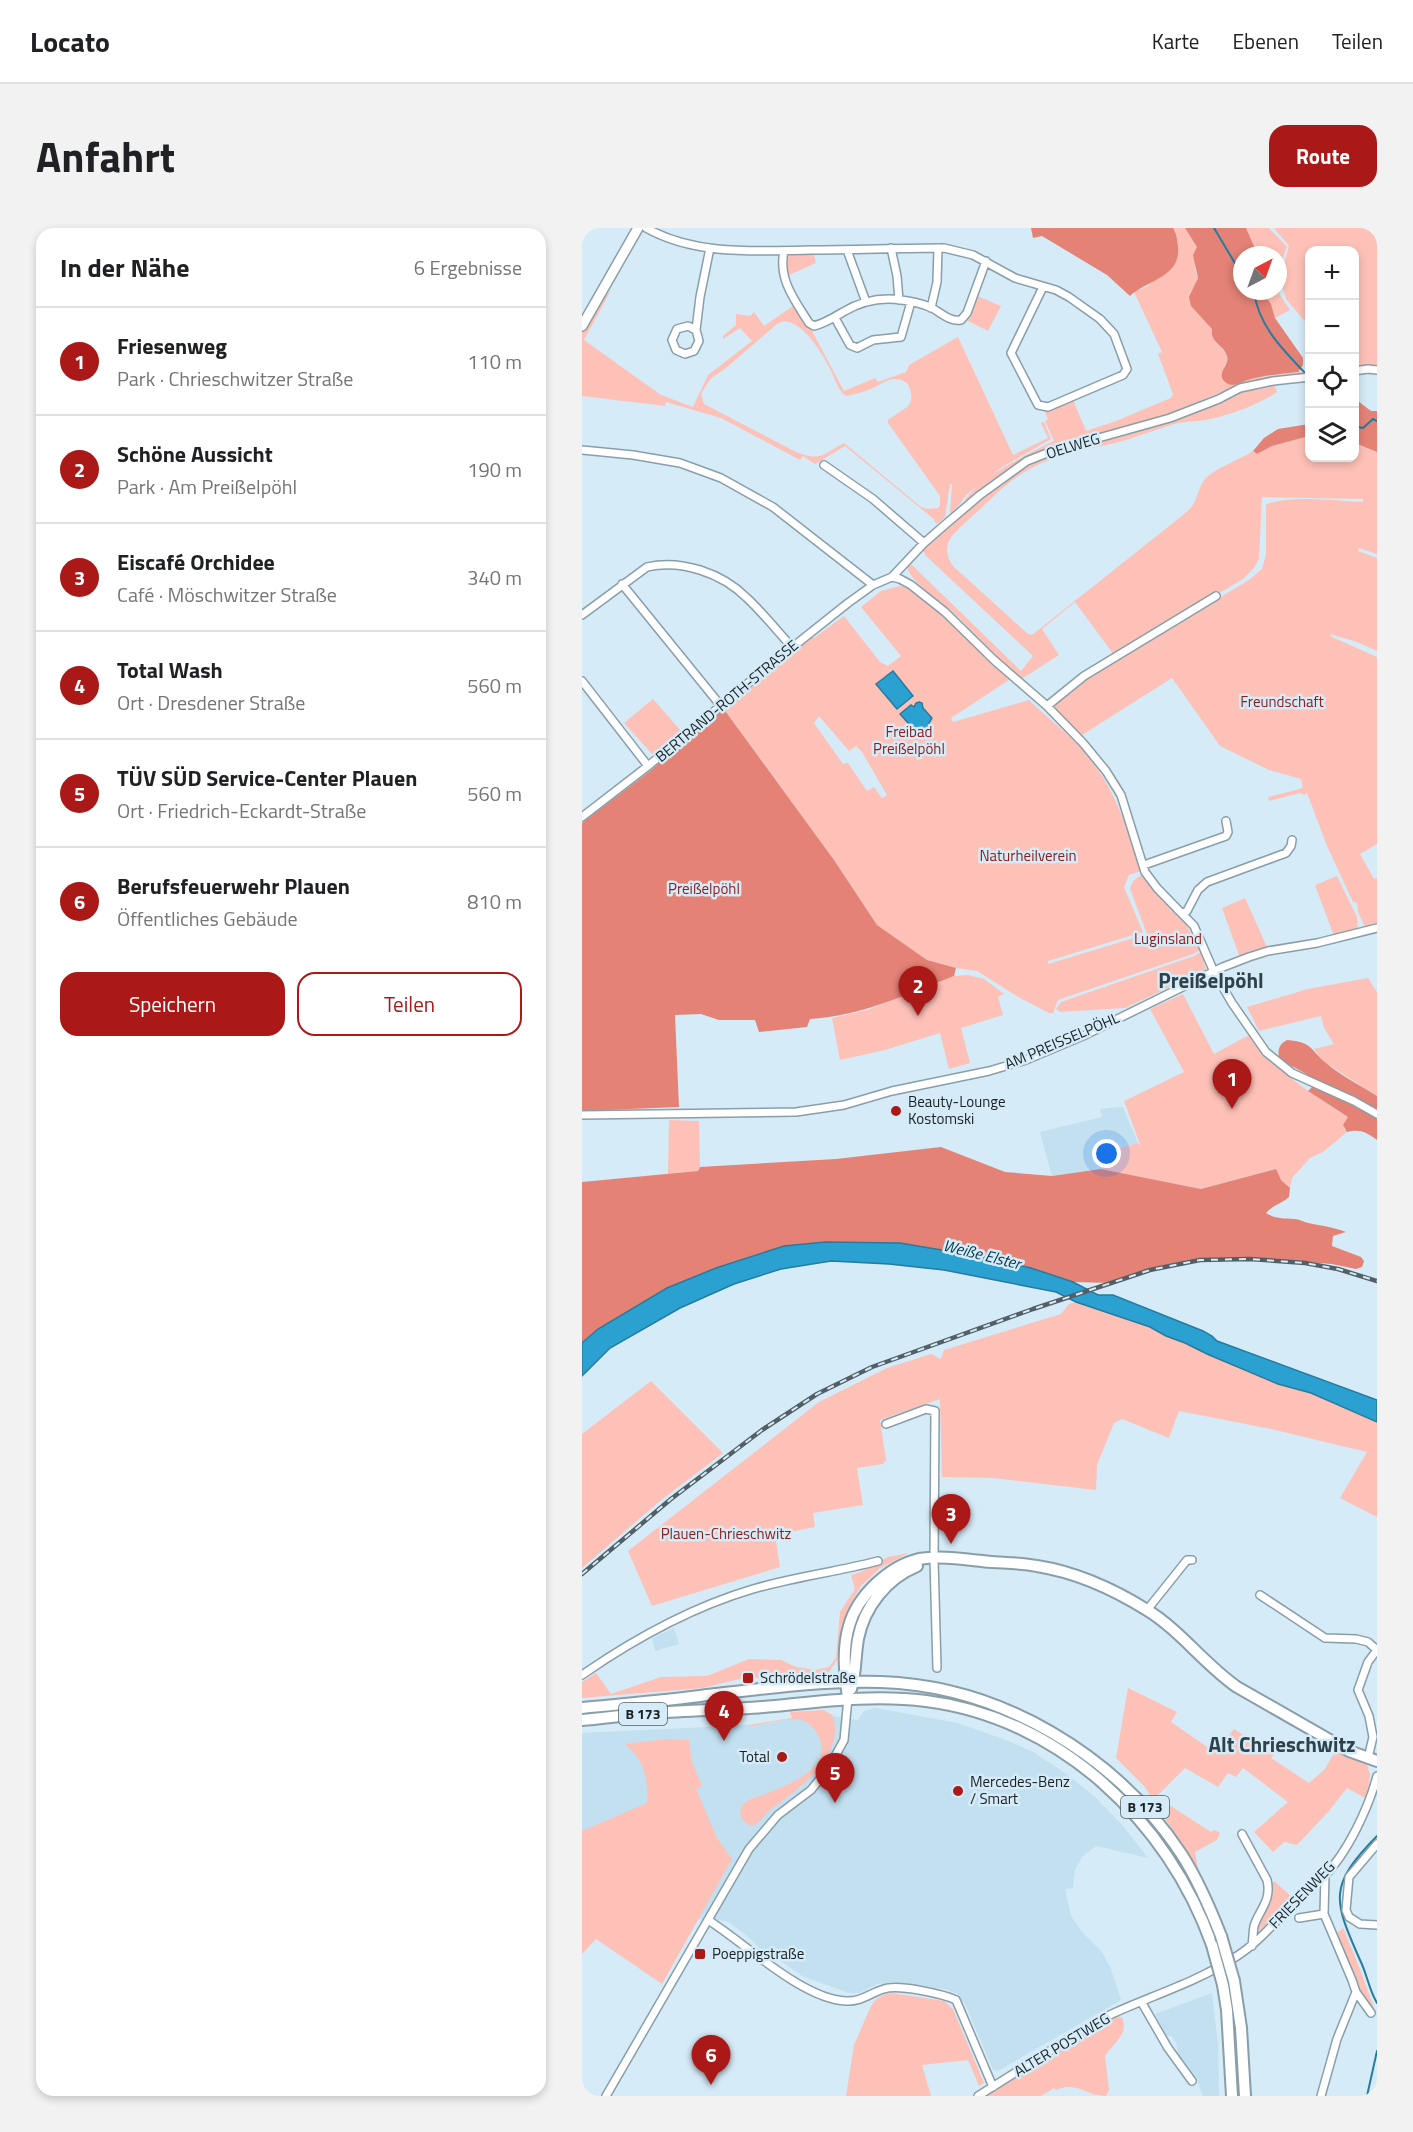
<!DOCTYPE html>
<html lang="de">
<meta charset="utf-8">
<style>
body{margin:0;font-family:"Titillium Web",sans-serif;background:#f2f2f2;color:#202124}
.controls{position:absolute;right:18px;top:18px;display:grid;overflow:hidden;border-radius:12px;box-shadow:0 3px 9px #0003}
.controls button{width:54px;height:54px;display:grid;place-items:center;padding:0;border:0;border-bottom:2px solid #e0e0e0;background:#fff;color:#202124;font:30px sans-serif}
.compass{position:absolute;left:651px;top:18px;width:54px;height:54px;border-radius:50%;background:#fff;box-shadow:0 3px 9px #0003;rotate:41deg}
.you{position:absolute;left:525px;top:926px;width:21px;height:21px;margin:-15px;border:4px solid #fff;border-radius:50%;background:#1a73e8;box-shadow:0 0 0 9px #1a73e833}
.badge{display:grid;place-items:center;width:39px;height:39px;border-radius:50%;background:#ab1818;color:#fff;font-size:20px;font-weight:700}
.pin{position:absolute;translate:-50% -50px;filter:drop-shadow(0 2px 3px #0008)}
.pin::after{content:'';position:absolute;top:32px;width:21px;height:18px;background:inherit;clip-path:polygon(0 0,100% 0,50% 100%)}
.list{margin:0;padding:0;list-style:none}
h2{display:flex;justify-content:space-between;align-items:center;height:78px;margin:0;padding:0 24px;font-size:26px}
h2 small{font-size:20px;font-weight:400;color:#757577}
.list li{display:grid;grid-template-columns:39px 1fr auto;gap:18px;align-items:center;box-sizing:border-box;height:108px;padding:0 24px;border-top:2px solid #e0e0e0}
.list b{display:block;font-size:22px;white-space:nowrap}
.list p{margin:0;font-size:20px;white-space:nowrap;color:#757577}
.list em{font-size:20px;font-style:normal;color:#757577}
.actions{display:flex;gap:12px;padding:18px 24px}
.actions a{flex:1;padding:14px 0;border:2px solid #ab1818;border-radius:18px;text-align:center;font-size:21px;color:#ab1818}
.actions .main{background:#ab1818;color:#fff}
.icon{flex:none;width:33px;height:33px;fill:none;stroke:currentColor;stroke-width:2;stroke-linecap:round;stroke-linejoin:round}
.map{position:relative;flex:none;width:795px;height:1868px;overflow:hidden;border-radius:18px}
header{display:flex;align-items:center;gap:36px;box-sizing:border-box;height:84px;padding:0 30px;background:#fff;border-bottom:2px solid #e0e0e0}
header strong{font-size:28px}
nav{display:flex;gap:33px;margin-inline-start:auto;font-size:21px}
.intro{display:flex;align-items:center;justify-content:space-between;box-sizing:border-box;height:144px;padding:0 36px}
h1{margin:0;font-size:42px}
.button{padding:15px 27px;border-radius:18px;background:#ab1818;color:#fff;font-size:21px;font-weight:700}
main{display:flex;gap:36px;padding:0 36px}
aside{flex:1;background:#fff;border-radius:18px;box-shadow:0 3px 9px #0003}
.map>svg:first-child{display:block}
.built{fill:#c2e0f0}
.green{fill:#fec1b8;fill-rule:evenodd}
.forest{fill:#e48276}
.water{fill:#2ba1d2;stroke:#267b9e;stroke-width:1.5}
.lines{fill:none;stroke-linecap:round;stroke-linejoin:round}
.stream{stroke:#267b9e;stroke-width:2}
.minor-casing{stroke:#899ea9;stroke-width:10}
.tertiary-casing{stroke:#899ea9;stroke-width:12}
.secondary-casing{stroke:#899ea9;stroke-width:14}
.primary-casing{stroke:#899ea9;stroke-width:14}
.minor{stroke:#fff;stroke-width:7}
.tertiary{stroke:#fff;stroke-width:9}
.secondary{stroke:#fff;stroke-width:10}
.primary{stroke:#fff;stroke-width:10}
.rail-casing{stroke:#535f66;stroke-width:4.5}
.rail{stroke:#d5ebf7;stroke-width:2;stroke-dasharray:7;stroke-linecap:butt}
.primary-bridge-casing{stroke:#899ea9;stroke-width:14;stroke-linecap:butt}
.primary-bridge{stroke:#fff;stroke-width:10}
.poi-dot{fill:#ab1818;stroke:#d5ebf7;stroke-width:2}
.labels{text-anchor:middle;stroke-width:5;stroke-linejoin:round;paint-order:stroke}
.shield{fill:#d5ebf7;stroke:#515e64;stroke-width:1.5}
.shield-label{font-size:14px;font-weight:bold;fill:#192125}
.street-label{font-size:15px;fill:#192125;stroke:#d5ebf7}
.park-label{font-size:15px;fill:#901b18;stroke:#d5ebf7}
.poi-label{font-size:15px;fill:#192125;stroke:#d5ebf7;text-anchor:start}
.water-label{font-size:16px;font-style:italic;fill:#03364a;stroke:#d5ebf7}
.district-label{font-size:21px;font-weight:bold;fill:#2f424b;stroke:#d5ebf7}
</style>
<header>
<strong>Locato</strong>
<nav><a>Karte</a><a>Ebenen</a><a>Teilen</a></nav>
</header>
<div class="intro"><h1>Anfahrt</h1><a class="button">Route</a></div>
<main>
<aside>
<h2>In der Nähe<small>6 Ergebnisse</small></h2>
<ul class="list">
<li><span class="badge">1</span><div><b>Friesenweg</b><p>Park · Chrieschwitzer Straße</p></div><em>110 m</em></li>
<li><span class="badge">2</span><div><b>Schöne Aussicht</b><p>Park · Am Preißelpöhl</p></div><em>190 m</em></li>
<li><span class="badge">3</span><div><b>Eiscafé Orchidee</b><p>Café · Möschwitzer Straße</p></div><em>340 m</em></li>
<li><span class="badge">4</span><div><b>Total Wash</b><p>Ort · Dresdener Straße</p></div><em>560 m</em></li>
<li><span class="badge">5</span><div><b>TÜV SÜD Service-Center Plauen</b><p>Ort · Friedrich-Eckardt-Straße</p></div><em>560 m</em></li>
<li><span class="badge">6</span><div><b>Berufsfeuerwehr Plauen</b><p>Öffentliches Gebäude</p></div><em>810 m</em></li>
</ul>
<div class="actions"><a class="main">Speichern</a><a>Teilen</a></div>
</aside>
<div class="map">
<svg width="795" height="1868" viewBox="0 0 795 1868">
<rect width="100%" height="100%" fill="#d5ebf7"/>
<path class="built" d="M541,879L556,915L520,924L521,938L519,941L470,948L458,904L520,889L518,881Z
M92,1400L97,1416L73,1423L70,1410Z
M294,1480L375,1495L424,1512L451,1524L483,1545L512,1568L542,1599L566,1630L514,1618L500,1629L493,1642L491,1660L483,1661L489,1688L500,1704L520,1724L529,1741L539,1772L416,1843L411,1842L384,1778L375,1766L363,1761L309,1754L295,1756L277,1765H267L220,1748L193,1729L184,1726L165,1708L145,1693L116,1691L0,1603V1505L185,1496L210,1490L237,1486L276,1492L282,1483Z
M630,1765L636,1817L637,1868H621L614,1849L596,1825L594,1815L590,1808H585L573,1786Z"/>
<path class="green" d="M591,0H603L615,19L613,41L616,50C600,82 614,77 630,101C628,115 643,118 646,132L642,139L654,157L671,150L716,144L717,142L722,146L662,155L583,187L459,223C430,236 406,256 381,276C393,251 447,225 472,213L463,193L466,191L463,184L491,172L504,203L534,193L589,170L591,166L576,126L580,124L552,64L566,58L594,4Z
M664,0H687L705,19L696,43V27H673L672,18Z
M692,0H795V137L773,140L772,22H728L727,98L704,71L701,61L699,46L707,18Z
M217,26L232,27L234,35L205,48L204,32L207,28Z
M696,57L698,67L708,82L693,90L689,76L680,63H696Z
M29,62L2,112L79,167L111,179L126,147L170,113L158,100L141,111V108L154,97V86L168,88L172,84L182,98L211,78L230,103L262,163L293,150L296,154L324,144L327,137L376,109L431,227L466,210L459,195L462,194L469,211L420,239L384,267L378,276L368,286L370,256H368L363,289L355,296L352,293L353,292L263,218L233,236L221,228L218,232L139,190L84,174L83,178L0,168V103L20,72ZM202,93C222,95 238,122 247,139C253,149 255,162 264,168C273,166 281,164 289,161C302,155 312,145 326,156C336,180 322,179 306,192V195L358,268V277L356,280L344,281L339,279L262,215C241,226 239,234 214,224L122,176L119,166L128,151L144,140L195,96Z
M395,68L419,78L406,103L386,93Z
M684,156L693,158L695,164C676,177 650,186 628,191C616,194 603,193 592,196C575,201 560,207 544,212C512,221 477,224 448,241C423,254 406,275 385,293C370,307 357,317 371,338L446,406L450,407L596,291C600,287 607,283 610,278C617,269 616,257 625,249C636,239 657,232 671,223L675,226L690,218L727,208L728,230H772L773,215L795,224V326L777,320L776,323L795,330V423L775,414L748,406L750,409L795,429V616L778,626L792,651L795,650V696L783,699L776,684L775,675L771,674L745,618L725,565L722,567L718,565L687,573L686,569L718,561L721,559L719,551L687,542L638,518L590,450L500,507L470,477L505,449L667,352L680,341L684,327V277C706,266 755,273 781,274V271L680,269L677,331L672,340L661,351L532,427L493,374L460,401L477,427L438,452C417,431 396,409 375,388C362,376 329,355 325,339L328,336L330,337L439,443L451,428L343,327L341,321L415,255L450,233L634,174L660,163Z
M318,358C353,365 402,425 427,452L369,490L371,494L447,472C462,487 480,500 495,516C532,555 543,594 559,643L547,647L542,659L561,704L466,733V736L565,706L548,661C550,653 554,649 561,647L601,691L618,722L611,726L476,772L471,785H467L438,770L395,743L374,740L345,732L295,697L252,632L141,480L230,407L232,410L262,388L298,434L306,438L319,428L279,379L299,363ZM237,488L267,523L274,518L280,524L305,567L300,570L292,559L285,563L266,535L261,536L232,495Z
M71,471L100,504L70,526L42,495Z
M755,648L775,689L776,701L752,708L733,657Z
M663,670L685,719L658,730L640,680Z
M619,724L624,742L543,780L478,784L474,781L479,774L612,728Z
M386,747L402,751L422,766L416,769L421,787L379,800L388,835L367,841L358,805L303,822L258,832L250,790L285,782L372,748Z
M786,750L795,764V868L742,834L732,821L752,816L742,800L739,788L677,803L665,779L726,761Z
M601,766L632,826L667,807C693,843 729,865 766,889L762,900L765,904L741,924L728,930L710,950L708,960L699,952L693,941L619,961L519,941L521,938L520,925L556,915L559,919L542,873L602,844L568,781Z
M87,892L117,893L118,939L116,943L86,946Z
M494,1074L568,1099L625,1126L719,1163L729,1165L795,1194V1289L758,1270L785,1224L689,1201L597,1183L587,1210L540,1191L532,1195L515,1237L514,1262L411,1250L360,1249L358,1171L298,1192L304,1232L301,1236L275,1240L281,1277L231,1285L233,1299L193,1307L198,1339L70,1378L46,1323L237,1174L305,1140L349,1126L359,1131L362,1122L479,1086L487,1076Z
M69,1153L141,1225L78,1273L0,1340V1206Z
M327,1325L298,1340L279,1358L268,1376L264,1389L255,1432L247,1444L239,1446L171,1450L169,1447H163L162,1450L120,1460L0,1470V1454L14,1445L29,1466L79,1449L125,1448L167,1431L199,1432L214,1439L234,1442L247,1439L254,1430L258,1384L273,1361L269,1347L279,1344L306,1329Z
M546,1460L595,1484L589,1494L634,1525L652,1501L692,1527L689,1530L727,1555L743,1541L753,1523L785,1536L788,1547L785,1571L765,1560L747,1583L715,1617L702,1614L691,1624L672,1604L706,1574L661,1540L654,1549L646,1545L636,1559L603,1540L575,1568L578,1571L629,1604L633,1602L638,1605L635,1612L613,1624L616,1641L562,1558L534,1530Z
M242,1482L250,1487C266,1525 216,1562 189,1581C182,1587 178,1596 168,1598L160,1591L158,1582C160,1579 161,1576 164,1574C167,1571 175,1569 181,1567C204,1557 253,1542 236,1507C224,1485 207,1491 187,1495C178,1497 169,1497 160,1498L210,1490L208,1484Z
M84,1511L107,1512L110,1534L120,1558L114,1561L135,1610L150,1631L80,1756L14,1711L0,1726V1603L65,1575C67,1551 62,1532 43,1516Z
M692,1653L710,1669L727,1655L677,1703L675,1698L689,1668L688,1656Z
M761,1700C773,1728 786,1761 795,1789L775,1759L754,1706Z
M310,1765L362,1773L371,1781L402,1855L397,1858L386,1832L340,1837L349,1868H264L272,1817L289,1778C294,1769 300,1767 310,1765Z
M534,1787L540,1790C548,1806 530,1816 523,1828L527,1862L524,1868C502,1868 497,1853 474,1862L472,1860L459,1868H401L494,1808Z"/>
<path class="forest" d="M449,0H591C595,6 595,12 596,19C599,49 565,52 548,68L525,47L460,8L451,10Z
M603,0H664L672,18L673,27H660V63H680L689,76L693,90L721,130V137L716,144C701,146 684,147 669,151C662,153 653,159 646,156C644,155 641,152 640,150C638,141 648,136 645,128C641,116 628,115 630,101L609,78L607,69L616,50L611,27L615,19Z
M772,170L789,183H795V224L773,215Z
M727,196V208L690,218L675,226L671,223L682,210L696,201Z
M141,480L252,632L295,697L345,732L374,740L372,748C325,766 280,788 228,791L225,799L177,804L173,792H137L119,786L93,787L97,879L0,883V595L68,543Z
M705,812C731,814 727,821 744,835C759,848 778,857 795,868V912C784,904 778,901 765,904L761,897L766,889L726,863L731,858L728,848L697,831C696,822 696,817 705,812Z
M359,919L423,944L470,948L519,941L619,961L694,941L699,952L708,960L707,969C699,976 691,977 684,985C693,991 702,990 712,991C717,991 722,994 726,995C740,998 751,999 764,1004L751,1008L750,1018L779,1029L782,1033L780,1039L774,1041L750,1036L694,1032H618L568,1042L529,1055L491,1054L449,1040L407,1030L318,1015L244,1014L202,1018L134,1040L85,1060L16,1101L0,1115V954L116,943L118,939L254,931Z"/>
<path class="water" d="M311,443L331,468L315,481L294,456Z
M337,474L340,475L341,480L350,490L347,495L350,499L342,506L339,502L335,505L318,486L329,477L332,479L334,475Z
M244,1014L318,1015L407,1030L449,1040L491,1054L516,1067H531L621,1103L630,1108L635,1113L795,1172V1194L729,1165L696,1156L625,1126L603,1115L584,1108L568,1099L494,1074L474,1064L362,1042L307,1036L249,1033L199,1041L152,1056L98,1080L28,1120L0,1148V1115L16,1101L85,1060L134,1040L202,1018Z"/>
<g class="lines">
<path class="stream" d="M632,0L660,47
M672,63C676,98 702,123 725,147
M772,198L781,200L791,191L795,193
M795,1608C746,1658 751,1671 778,1732C785,1746 787,1762 795,1775
M785,1868L795,1823"/>
<g class="minor-casing">
<path id="minor" d="M64,0C114,28 173,23 229,22C273,22 317,20 362,20L391,27L433,50L474,62L487,69L518,91L532,106L545,141L541,147L466,179L456,177L429,125L461,59
M309,20L315,48L317,72
M265,22L284,74
M202,23C196,51 212,71 227,95L232,98C243,95 251,90 261,84C278,74 298,69 319,72C329,73 341,76 350,80C359,85 368,94 379,92L385,85L404,33
M349,80L355,54L356,20
M253,90L268,117L275,120L291,112L319,109L329,74
M114,102L117,113L112,123L103,126L94,122L90,112L95,101L106,98L114,102L118,69L128,20
M772,143L786,141L795,142
M0,222L51,227L98,235L139,250L191,279L291,357
M242,237L291,271L342,315
M310,349L318,351L329,357L363,384L412,432L465,478L501,515L524,543L539,567L563,644L575,660L612,698L632,744L650,775L684,824L710,845L772,873L795,886
M40,356L139,478
M0,387L65,339C99,331 140,345 165,370C181,385 195,403 210,419
M0,453L66,538
M465,478L502,448L634,368
M0,589L66,538L193,433L266,375L291,357L310,349L342,315L365,295L398,267L445,233L470,223L588,190L637,171L658,160L691,153L728,149
M562,637L644,608L646,604L644,593
M596,682L600,685L605,683L616,662L625,654L704,625L709,618L710,612
M0,887L214,884L262,877L310,863L407,843L444,832L501,808L641,739L667,729L686,723L735,715L795,700
M304,1196L344,1181L353,1183L352,1331L355,1440
M678,1367L743,1410L774,1411L786,1414L795,1422
M565,1382L605,1332H610
M0,1447C52,1411 110,1379 171,1361C212,1349 254,1344 296,1333
M786,1530L791,1509L787,1488L776,1462L786,1434L795,1422
M660,1606L685,1652C690,1673 677,1682 672,1698C671,1704 671,1711 670,1718
M795,1616L767,1649L764,1682L767,1689L778,1696L795,1697
M743,1647L742,1686L770,1752L774,1764L789,1785
M717,1690L742,1686
M126,1692C163,1715 220,1771 264,1773C279,1774 288,1765 302,1761C316,1756 361,1766 374,1772L411,1859
M560,1775L586,1820L610,1853
M24,1868L167,1621L196,1587L229,1562L246,1541L262,1512L266,1470
M396,1868C423,1851 450,1834 477,1817C495,1806 513,1793 532,1785C572,1767 614,1754 652,1730C673,1717 688,1700 705,1682C717,1669 730,1660 742,1648C765,1626 787,1579 795,1548
M739,1868L755,1811L774,1764"/>
</g>
<g class="tertiary-casing">
<path id="tertiary" d="M0,98L56,0"/>
</g>
<g class="secondary-casing">
<path id="secondary" d="M269,1461C274,1445 273,1428 276,1411C282,1379 305,1350 335,1338
M266,1470C263,1447 260,1421 267,1398C275,1368 307,1338 337,1331C360,1327 386,1332 410,1334C425,1335 440,1335 455,1338C493,1344 533,1362 565,1382C599,1403 622,1436 655,1459L767,1523L795,1533"/>
</g>
<g class="primary-casing">
<path id="primary" d="M0,1480C39,1476 79,1473 118,1468C178,1461 239,1452 299,1454C419,1458 534,1527 600,1627C616,1652 628,1680 639,1708
M0,1492C24,1490 48,1486 72,1485C108,1482 145,1482 181,1479C236,1474 289,1466 344,1473C478,1490 586,1593 630,1717
M652,1753L659,1800L663,1868
M641,1757L645,1782L650,1868"/>
</g>
<use href="#minor" class="minor"/>
<use href="#tertiary" class="tertiary"/>
<use href="#secondary" class="secondary"/>
<use href="#primary" class="primary"/>
<g class="rail-casing">
<path id="rail" d="M0,1346L89,1271L180,1202L235,1166L290,1139L451,1081L568,1042L618,1032L668,1031L723,1035L756,1041L795,1053"/>
</g>
<use href="#rail" class="rail"/>
<g class="primary-bridge-casing">
<path id="primary-bridge" d="M639,1708L652,1753
M630,1717L641,1757"/>
</g>
<use href="#primary-bridge" class="primary-bridge"/>
</g>
<g class="poi-dot">
<circle cx="314" cy="883" r="6"/>
<rect x="160" y="1444" width="12" height="12" rx="3"/>
<circle cx="200" cy="1529" r="6"/>
<circle cx="376" cy="1563" r="6"/>
<rect x="112" y="1720" width="12" height="12" rx="3"/>
</g>
<g class="labels">
<g class="shield">
<rect x="37" y="1475" width="48" height="22" rx="4.5"/>
<rect x="539" y="1568" width="48" height="22" rx="4.5"/>
</g>
<g class="shield-label">
<text x="61" y="1491">B 173</text>
<text x="563" y="1584">B 173</text>
</g>
<g class="street-label">
<text transform="translate(491 218) rotate(-17)" y="5">OELWEG</text>
<text transform="translate(145 473) rotate(-40)" y="5">BERTRAND-ROTH-STRASSE</text>
<text transform="translate(480 813) rotate(-23)" y="5">AM PREISSELPÖHL</text>
<text transform="translate(720 1667) rotate(-46)" y="5">FRIESENWEG</text>
<text transform="translate(480 1817) rotate(-31)" y="5">ALTER POSTWEG</text>
</g>
<g class="park-label">
<text x="700" y="479">Freundschaft</text>
<text x="327" y="509">Freibad<tspan x="327" dy="17">Preißelpöhl</tspan></text>
<text x="446" y="633">Naturheilverein</text>
<text x="122" y="666">Preißelpöhl</text>
<text x="586" y="716">Luginsland</text>
<text x="144" y="1311">Plauen-Chrieschwitz</text>
</g>
<g class="poi-label">
<text x="326" y="879">Beauty-Lounge<tspan x="326" dy="17">Kostomski</tspan></text>
<text x="178" y="1455">Schrödelstraße</text>
<text x="188" y="1534" text-anchor="end">Total</text>
<text x="388" y="1559">Mercedes-Benz<tspan x="388" dy="17">/ Smart</tspan></text>
<text x="130" y="1731">Poeppigstraße</text>
</g>
<g class="water-label">
<text transform="translate(400 1026) rotate(14)" y="6">Weiße Elster</text>
</g>
<g class="district-label">
<text x="629" y="760">Preißelpöhl</text>
<text x="700" y="1524">Alt Chrieschwitz</text>
</g>
</g>
</svg>
<div class="controls">
<button>+</button>
<button>−</button>
<button><svg class="icon" aria-label="locate" viewBox="0 0 24 24"><circle cx="12" cy="12" r="6"/><path d="M12 2v4M12 18v4M2 12h4M18 12h4"/></svg></button>
<button><svg class="icon" aria-label="layers" viewBox="0 0 24 24"><path d="M12 4l9 5-9 5-9-5zM3 14l9 5 9-5"/></svg></button>
</div>
<svg class="compass" viewBox="-18 -18 36 36"><path d="M0-13l5 13h-10z" fill="#e53935"/><path d="M0 13l5-13h-10z" fill="#757577"/></svg>
<div class="you"></div>
<div class="pin badge" style="left:650px;top:881px">1</div>
<div class="pin badge" style="left:336px;top:788px">2</div>
<div class="pin badge" style="left:369px;top:1316px">3</div>
<div class="pin badge" style="left:142px;top:1513px">4</div>
<div class="pin badge" style="left:253px;top:1575px">5</div>
<div class="pin badge" style="left:129px;top:1857px">6</div>
</div>
</main>
